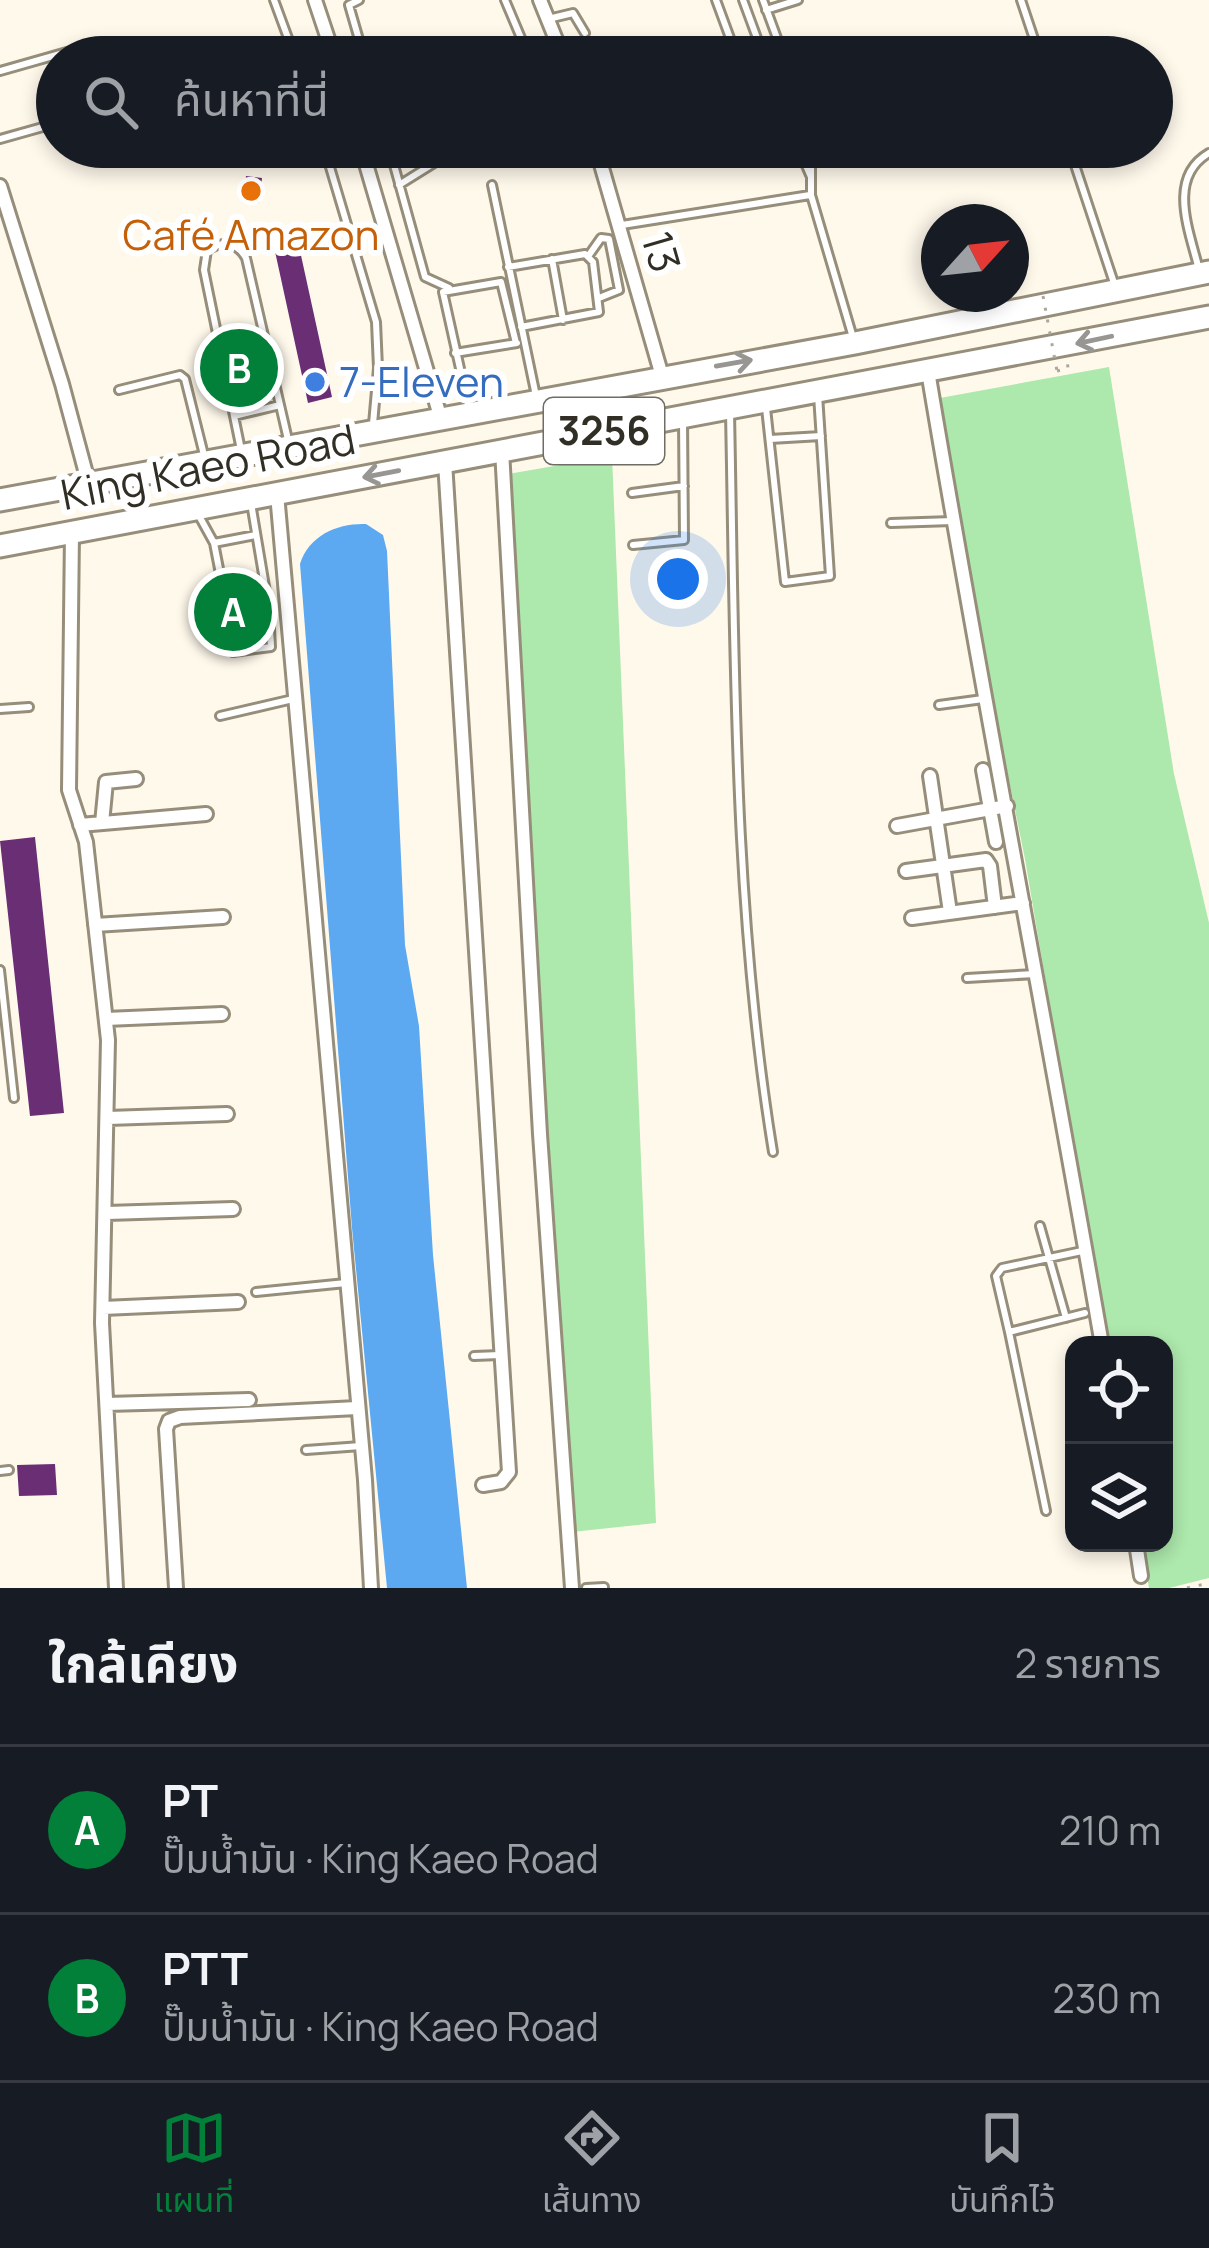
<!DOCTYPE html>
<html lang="th">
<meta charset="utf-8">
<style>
body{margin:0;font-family:Manrope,"Noto Sans Thai",sans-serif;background:#242831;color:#f1f3f6}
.controls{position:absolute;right:36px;bottom:36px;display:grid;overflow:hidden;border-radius:24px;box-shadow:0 6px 18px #0003}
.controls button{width:108px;height:108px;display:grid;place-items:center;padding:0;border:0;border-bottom:3px solid #363941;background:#171b24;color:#f1f3f6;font:60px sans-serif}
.compass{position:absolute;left:921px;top:204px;width:108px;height:108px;border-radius:50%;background:#171b24;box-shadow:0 6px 18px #0003;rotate:63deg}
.you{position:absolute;left:678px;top:579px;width:42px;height:42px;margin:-30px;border:9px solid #fff;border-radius:50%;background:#1a73e8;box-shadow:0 0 0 18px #1a73e833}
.badge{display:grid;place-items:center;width:78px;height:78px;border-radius:50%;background:#027f38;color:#fff;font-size:39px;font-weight:700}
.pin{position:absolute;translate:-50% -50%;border:6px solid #fff;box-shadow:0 3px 12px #0006}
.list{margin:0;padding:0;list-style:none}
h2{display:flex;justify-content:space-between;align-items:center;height:156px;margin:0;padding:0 48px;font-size:51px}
h2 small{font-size:39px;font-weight:400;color:#9ea1a6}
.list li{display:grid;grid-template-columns:78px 1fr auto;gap:36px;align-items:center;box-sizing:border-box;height:168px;padding:0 48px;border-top:3px solid #363941}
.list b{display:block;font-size:45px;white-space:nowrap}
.list p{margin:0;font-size:39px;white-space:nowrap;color:#9ea1a6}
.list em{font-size:39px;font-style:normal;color:#9ea1a6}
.icon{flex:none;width:66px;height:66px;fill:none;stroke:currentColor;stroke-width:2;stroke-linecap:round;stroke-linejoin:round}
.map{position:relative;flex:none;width:1209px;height:1588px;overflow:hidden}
.search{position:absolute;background:#171b24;box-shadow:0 6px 18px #0003;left:36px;right:36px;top:36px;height:132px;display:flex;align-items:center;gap:30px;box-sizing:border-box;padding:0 42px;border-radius:66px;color:#9ea1a6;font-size:45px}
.sheet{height:492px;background:#171b24}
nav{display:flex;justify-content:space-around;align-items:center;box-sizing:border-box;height:168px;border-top:3px solid #363941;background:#171b24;font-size:33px;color:#9ea1a6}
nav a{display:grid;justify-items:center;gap:6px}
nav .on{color:#027f38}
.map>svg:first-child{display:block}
.green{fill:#ade8ac}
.water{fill:#5ca9f1}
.building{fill:#6a2e75}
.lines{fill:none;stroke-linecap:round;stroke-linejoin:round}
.lane-casing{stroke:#968e7a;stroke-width:12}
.street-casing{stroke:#968e7a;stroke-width:18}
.primary-casing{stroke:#968e7a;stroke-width:27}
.path{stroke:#aca79b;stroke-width:3;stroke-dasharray:3 9;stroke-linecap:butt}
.lane{stroke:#fff;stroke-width:6}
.street{stroke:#fff;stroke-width:12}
.primary{stroke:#fff;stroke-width:21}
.path-bridge{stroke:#aca79b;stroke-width:3;stroke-dasharray:3 9;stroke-linecap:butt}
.oneway{stroke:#989692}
.food-dot{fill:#e8710a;stroke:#fff;stroke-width:4.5}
.shop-dot{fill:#3f7fe0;stroke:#fff;stroke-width:4.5}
.labels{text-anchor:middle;stroke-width:12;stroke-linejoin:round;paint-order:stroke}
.shield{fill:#fff;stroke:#6f6d66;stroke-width:3}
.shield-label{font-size:39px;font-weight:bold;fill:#312e25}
.food-label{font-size:42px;fill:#c56008;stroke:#fff}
.street-label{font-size:42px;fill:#312e25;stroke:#fff}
.shop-label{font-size:42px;fill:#366cbe;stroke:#fff;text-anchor:start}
</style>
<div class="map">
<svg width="1209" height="1588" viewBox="0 0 1209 1588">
<rect width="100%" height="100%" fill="#fff9ec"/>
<path class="green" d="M1109,367L1174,774L1209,923V1578L1169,1588H1149L1141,1543H1164V1345H1107L1025,859L989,682L940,398Z
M612,456L656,1523L572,1532L508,474Z"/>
<path class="water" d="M366,524L383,535L387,551L405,945L419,1026L433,1255L467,1588H387L352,1228L300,564C309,535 338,523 366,524Z"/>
<path class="building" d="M246,176L262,178L259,203L244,201Z
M295,228L332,397L308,403L271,233Z
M242,328L257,403L240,406L224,332Z
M35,837L64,1113L30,1116L0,841Z
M55,1464L57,1495L19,1496L17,1465Z"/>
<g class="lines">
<g class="lane-casing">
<path id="lane" d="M274,0L295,57
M359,0L349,5L364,57
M505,0L529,57
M716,0L737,57
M743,0L764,57
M763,0L784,57
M1021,0L1040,57
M766,10L798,0
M548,19L573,13L585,33
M618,57L648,46
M0,71L102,42
M0,139L57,123
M324,147L376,322L378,368L373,424
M389,147L425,277L449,288
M472,147L485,151L496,147
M798,147L811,177
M811,147V195L854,341
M1069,147L1115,286
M399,185L460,147
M492,185L536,396
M622,225L810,195
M589,255L601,238L609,239L619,290L599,298
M552,259L563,320
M508,267L585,254L593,262L599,312L521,327
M1199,270C1190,232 1166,178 1209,153
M455,353L517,343
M119,390L180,375L185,379L205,459
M766,408L785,582L830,576L818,395
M469,409L443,292L501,282L516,343
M730,412C735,659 733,907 773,1152
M234,416L280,405
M770,439L821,436
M241,450L204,270L207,250C223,240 237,242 246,258L289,444
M632,493L684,486
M198,514L214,543L228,615L269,610L251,503
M891,523L953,521
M214,543L256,535
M633,545L684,540L683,419
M233,652L271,647L269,610
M939,705L983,699
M0,709L29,707
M220,716L293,699
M0,970L14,1098
M967,978L1035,974
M1040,1226L1066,1318
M1082,1251L1002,1268L996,1276L1009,1332L1085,1313
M256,1292L346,1283
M1009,1332L1046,1511
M474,1356L500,1355
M306,1450L361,1446
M0,1471L9,1470
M586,1588L604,1587"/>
</g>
<g class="street-casing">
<path id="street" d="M315,0L334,57
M540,0L563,57
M361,147L440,416
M596,147L662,376
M0,186L62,384L88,481
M928,371C982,696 1046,1020 1102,1345
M502,450L540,1134L572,1588
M445,462L509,1472L501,1482L483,1485
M277,494L365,1480L371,1588
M72,533L69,790L86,842L108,1040L102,1323L116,1588
M983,770L996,842
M930,776L950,912
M102,823L106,782L136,779
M80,825L206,814
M897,826L1007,806
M906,871L986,860L990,866L995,907
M912,918L1023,903
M95,925L223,917
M106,1019L222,1014
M108,1118L227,1114
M107,1213L233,1209
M103,1308L238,1302
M107,1404L249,1400
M1136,1543L1141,1576
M176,1588L166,1429L169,1421L180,1417L357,1408"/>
</g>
<g class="primary-casing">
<path id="primary" d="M0,500L855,343L1209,272
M0,546L1209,317"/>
</g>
<path class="path" d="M1057,371L1068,368L1067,360
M1187,1588L1209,1583"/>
<use href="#lane" class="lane"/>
<use href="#street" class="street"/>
<use href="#primary" class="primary"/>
<path class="path-bridge" d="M1043,296L1057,371"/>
</g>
<defs><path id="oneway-shaft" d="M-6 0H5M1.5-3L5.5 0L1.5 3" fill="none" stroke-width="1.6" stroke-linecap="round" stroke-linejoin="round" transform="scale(3)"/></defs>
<g class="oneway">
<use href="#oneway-shaft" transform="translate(1094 340) rotate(168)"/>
<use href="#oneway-shaft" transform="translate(734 363) rotate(-10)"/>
<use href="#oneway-shaft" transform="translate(381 474) rotate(169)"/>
</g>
<circle class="food-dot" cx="251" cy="191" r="12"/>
<circle class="shop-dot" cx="315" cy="382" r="12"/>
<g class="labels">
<rect class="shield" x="544" y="398" width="120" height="66" rx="9"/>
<g class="shield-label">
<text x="604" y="445">3256</text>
</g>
<g class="food-label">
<text x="251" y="250">Café Amazon</text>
</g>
<g class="street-label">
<text transform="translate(661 252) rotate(74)" y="15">13</text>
<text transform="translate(208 467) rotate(-11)" y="15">King Kaeo Road</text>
</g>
<g class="shop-label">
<text x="339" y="397">7-Eleven</text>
</g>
</g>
</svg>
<div class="controls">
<button><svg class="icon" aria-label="locate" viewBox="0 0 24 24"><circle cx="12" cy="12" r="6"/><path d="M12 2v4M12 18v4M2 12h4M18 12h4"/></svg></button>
<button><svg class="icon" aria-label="layers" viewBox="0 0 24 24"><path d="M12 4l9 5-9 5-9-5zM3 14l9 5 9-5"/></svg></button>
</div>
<svg class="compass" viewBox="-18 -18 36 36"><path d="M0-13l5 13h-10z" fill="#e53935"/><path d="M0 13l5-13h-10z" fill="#9ea1a6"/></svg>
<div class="you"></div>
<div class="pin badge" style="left:233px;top:612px">A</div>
<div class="pin badge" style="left:239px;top:368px">B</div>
<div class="search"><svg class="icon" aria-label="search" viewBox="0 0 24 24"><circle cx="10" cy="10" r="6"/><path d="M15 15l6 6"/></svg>ค้นหาที่นี่</div>
</div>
<section class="sheet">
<h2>ใกล้เคียง<small>2 รายการ</small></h2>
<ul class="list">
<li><span class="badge">A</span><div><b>PT</b><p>ปั๊มน้ำมัน · King Kaeo Road</p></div><em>210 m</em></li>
<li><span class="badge">B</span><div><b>PTT</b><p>ปั๊มน้ำมัน · King Kaeo Road</p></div><em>230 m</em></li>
</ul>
</section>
<nav>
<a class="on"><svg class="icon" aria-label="map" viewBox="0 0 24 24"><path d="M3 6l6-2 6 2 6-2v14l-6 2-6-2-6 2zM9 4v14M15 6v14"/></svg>แผนที่</a>
<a><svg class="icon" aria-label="directions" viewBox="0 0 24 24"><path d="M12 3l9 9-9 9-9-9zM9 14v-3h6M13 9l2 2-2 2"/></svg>เส้นทาง</a>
<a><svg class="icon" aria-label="saved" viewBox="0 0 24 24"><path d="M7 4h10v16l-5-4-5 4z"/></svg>บันทึกไว้</a>
</nav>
